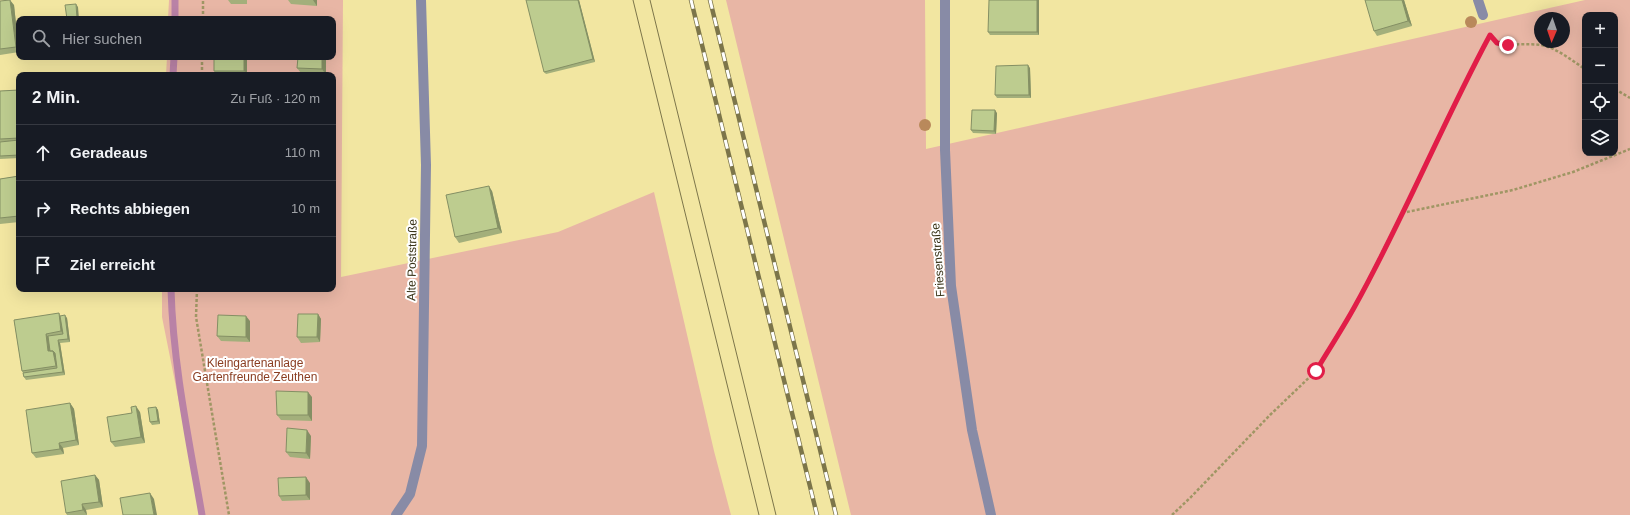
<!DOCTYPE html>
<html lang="de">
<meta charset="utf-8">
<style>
body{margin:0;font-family:Arial,sans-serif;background:#242831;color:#f1f3f6}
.controls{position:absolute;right:12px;top:12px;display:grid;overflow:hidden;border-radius:8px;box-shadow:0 4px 16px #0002}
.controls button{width:36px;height:36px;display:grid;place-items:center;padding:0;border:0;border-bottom:1px solid #363941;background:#171b24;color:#f1f3f6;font:20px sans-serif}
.compass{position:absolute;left:1534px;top:12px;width:36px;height:36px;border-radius:50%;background:#171b24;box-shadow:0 4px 16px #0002;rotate:182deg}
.stop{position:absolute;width:12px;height:12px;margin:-9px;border:3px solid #e11d48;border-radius:50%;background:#fff}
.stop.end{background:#e11d48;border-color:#fff;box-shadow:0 1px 4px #0008}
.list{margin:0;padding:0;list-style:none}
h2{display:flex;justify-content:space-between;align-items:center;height:52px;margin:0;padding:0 16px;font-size:17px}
h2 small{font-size:13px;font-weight:400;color:#9ea1a6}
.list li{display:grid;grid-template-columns:26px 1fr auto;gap:12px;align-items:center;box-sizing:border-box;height:56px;padding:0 16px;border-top:1px solid #363941}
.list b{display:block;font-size:15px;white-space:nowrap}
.list em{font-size:13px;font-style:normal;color:#9ea1a6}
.icon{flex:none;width:22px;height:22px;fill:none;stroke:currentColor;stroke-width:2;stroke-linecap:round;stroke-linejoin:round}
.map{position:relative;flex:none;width:1630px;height:515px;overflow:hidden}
.search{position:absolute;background:#171b24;box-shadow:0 4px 16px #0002;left:16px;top:16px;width:320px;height:44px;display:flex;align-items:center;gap:10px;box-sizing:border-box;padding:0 14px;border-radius:8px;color:#9ea1a6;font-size:15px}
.panel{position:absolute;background:#171b24;box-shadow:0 4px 16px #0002;left:16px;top:72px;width:320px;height:220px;border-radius:8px}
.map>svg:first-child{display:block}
.green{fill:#e8b6a5;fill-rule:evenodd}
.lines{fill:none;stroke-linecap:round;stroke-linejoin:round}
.stream{stroke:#b982a6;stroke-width:7}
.path{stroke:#9f9664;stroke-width:2.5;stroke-dasharray:3 2;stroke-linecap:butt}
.minor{stroke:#888ba6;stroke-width:10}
.tram{stroke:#7c754a;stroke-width:1}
.rail-casing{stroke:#7c754a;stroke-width:4.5}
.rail{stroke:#fff;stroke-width:3;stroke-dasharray:9;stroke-linecap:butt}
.tree{fill:#b9895b}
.wall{fill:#a3af7b}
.shaded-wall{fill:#848f64}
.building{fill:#bdcc8f;stroke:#848f64}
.route{stroke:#e11d48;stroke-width:5}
.labels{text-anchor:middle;stroke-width:4;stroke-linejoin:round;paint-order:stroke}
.street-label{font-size:12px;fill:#393418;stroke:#fff}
.park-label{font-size:12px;fill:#8a3d21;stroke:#fff}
</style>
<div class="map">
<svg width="1630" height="515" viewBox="0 0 1630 515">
<rect width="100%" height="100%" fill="#f2e6a1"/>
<path class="green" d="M169,0H343L341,277L558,232L654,192L714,451L731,515H204L196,487L162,317V289H333V75H166L167,57H333V19H168Z
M726,0H925L926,149L1585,0H1630V515H851ZM1585,15H1615V153H1585ZM1540,18H1564V42H1540Z"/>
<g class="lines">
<path class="stream" d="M175,19V0
M173,75L174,57
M171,289C173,365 189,440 202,515"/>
<path class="path" d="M203,19V0
M1490,35L1497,43C1511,46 1527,43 1541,45C1557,48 1571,60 1585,69
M202,75V57
M1615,89L1630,98
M1402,213L1513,190L1573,172L1630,149
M197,289L196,317L229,515
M1172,515L1191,497L1270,415L1316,371L1355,306L1402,213L1476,62L1490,35"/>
<path class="minor" d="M945,0V150L951,286L972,430L991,515
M1478,0L1483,15
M396,515L410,494L422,446L426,165L421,0"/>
<path class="tram" d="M633,0L759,515
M650,0L776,515"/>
<g class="rail-casing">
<path id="rail" d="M691,0L817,515
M710,0L836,515"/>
</g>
<use href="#rail" class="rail"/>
</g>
<g class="tree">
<circle cx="1471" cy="22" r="6"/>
<circle cx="925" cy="125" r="6"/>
</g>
<path class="wall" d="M228,0H247V4H231Z
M288,0H317V6L291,4Z
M579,0L595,62L546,74L544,72Z
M1039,0V35H990L988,32Z
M1404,0L1412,26L1377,36L1374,31Z
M0,1L14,5L19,52L0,55Z
M247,57V75H217L214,71Z
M326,57V75L301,73L297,68Z
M1030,68L1031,98H997L995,95Z
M19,90V158L0,159V91Z
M997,113L996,134L973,133L971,130Z
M19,176V222L0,224V179Z
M492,191L502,233L459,243L455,237Z
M318,314L321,319L320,342L301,343L297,337Z
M60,316L67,318L70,342L60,343L65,375L26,380L24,377L23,373L22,371L14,320Z
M250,321V342L221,341L217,336Z
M312,397V421L281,420L277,415Z
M70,403L74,409L79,445L63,448L64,454L36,458L32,453Z
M156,407L158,410L160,424L152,425L150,422Z
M140,412L145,443L115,447L111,442L132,413Z
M311,436L310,459L290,457L286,452Z
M95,475L99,480L103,507L86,510L87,515H67L66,513Z
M310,483V500L282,501L279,496Z"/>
<path class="shaded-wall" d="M10,0L14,5L19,52L16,47Z
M313,0H317V6Z
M578,0H579L595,62L593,59Z
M1037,0H1039V35L1037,32Z
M1402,0H1404L1412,26L1408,21Z
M76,4L78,7L79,19H77Z
M244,57H247V75L244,71Z
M322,57H326V75L322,69Z
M1028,65L1030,68L1031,98L1029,95Z
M995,110L997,113L996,134L994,131Z
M489,186L492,191L502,233L498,228Z
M59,313L62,319L65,337L61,331Z
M318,314L321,319L320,342L317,337Z
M65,315L67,318L70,342L68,339Z
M246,316L250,321V342L246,337Z
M46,334L50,339L52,354L48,351Z
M58,340L60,343L65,375L63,372Z
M53,351L57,356L59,371L56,366Z
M308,392L312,397V421L308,415Z
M70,403L74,409L79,445L76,440Z
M136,406L140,412L145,443L141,437Z
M156,407L158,410L160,424L158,421Z
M307,430L311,436L310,459L306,453Z
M59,443L63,448L64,454L60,449Z
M95,475L99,480L103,507L99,502Z
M306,477L310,483V500L306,495Z
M150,493L154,499L157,515H154Z
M82,504L86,510L87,515L83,510Z"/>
<path class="building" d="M10,0L16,47L0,49V1Z
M526,0H578L593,59L544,72Z
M989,0H1037V32H988Z
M1365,0H1402L1408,21L1374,31Z
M76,4L77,19H67L65,5Z
M214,57H244V71H214Z
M298,57H322V69L297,68Z
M1028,65L1029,95H995L996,66Z
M19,90V138L0,139V91Z
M972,110H995L994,131L971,130Z
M19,140V155L0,156V142Z
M19,176V216L0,218V179Z
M489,186L498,228L455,237L446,195Z
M59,313L61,331L46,334L48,351H53L56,366L22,371L14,320Z
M298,314H318L317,337H297Z
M65,315L68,339L58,340L63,372L24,377L23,373L57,368L55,353L53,351H50L48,336L63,334L60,316Z
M218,315L246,316V337L217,336Z
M276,391L308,392V415H277Z
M70,403L76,440L59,443L60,449L32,453L26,410Z
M136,406L141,437L111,442L107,417L132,413L131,407Z
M156,407L158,421L150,422L148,408Z
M287,428L307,430L306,453L286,452Z
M95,475L99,502L82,504L83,510L66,513L61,481Z
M306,477V495L279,496L278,478Z
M150,493L154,515H123L120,498Z"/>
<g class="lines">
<path class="route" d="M1316,371C1329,349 1343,328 1355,306C1404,218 1442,124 1490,35L1497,43L1508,45"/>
</g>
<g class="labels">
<g class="street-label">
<text transform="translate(412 260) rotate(-89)" y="4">Alte Poststraße</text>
<text transform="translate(938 260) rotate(-94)" y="4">Friesenstraße</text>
</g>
<g class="park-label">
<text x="255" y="367">Kleingartenanlage<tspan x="255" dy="14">Gartenfreunde Zeuthen</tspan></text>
</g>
</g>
</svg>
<div class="controls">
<button>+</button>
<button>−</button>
<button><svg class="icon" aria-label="locate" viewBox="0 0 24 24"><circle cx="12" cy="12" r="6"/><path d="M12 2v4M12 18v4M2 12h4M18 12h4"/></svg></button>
<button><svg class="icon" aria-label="layers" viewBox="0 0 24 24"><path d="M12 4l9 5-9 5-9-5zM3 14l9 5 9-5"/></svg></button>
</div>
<svg class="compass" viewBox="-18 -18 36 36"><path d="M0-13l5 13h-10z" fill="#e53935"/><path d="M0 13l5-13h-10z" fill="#9ea1a6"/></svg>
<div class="stop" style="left:1316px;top:371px"></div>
<div class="stop end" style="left:1508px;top:45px"></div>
<div class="search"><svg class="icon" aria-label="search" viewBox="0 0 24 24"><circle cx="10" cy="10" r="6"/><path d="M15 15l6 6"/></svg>Hier suchen</div>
<section class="panel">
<h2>2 Min.<small>Zu Fuß · 120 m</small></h2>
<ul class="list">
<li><svg class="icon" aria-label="ahead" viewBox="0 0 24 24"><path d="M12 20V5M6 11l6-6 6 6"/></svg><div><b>Geradeaus</b></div><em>110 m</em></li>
<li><svg class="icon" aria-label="right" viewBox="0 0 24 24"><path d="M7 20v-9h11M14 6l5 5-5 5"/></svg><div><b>Rechts abbiegen</b></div><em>10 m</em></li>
<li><svg class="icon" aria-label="arrive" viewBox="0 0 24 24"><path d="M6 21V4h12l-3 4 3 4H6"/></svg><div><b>Ziel erreicht</b></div></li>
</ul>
</section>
</div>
